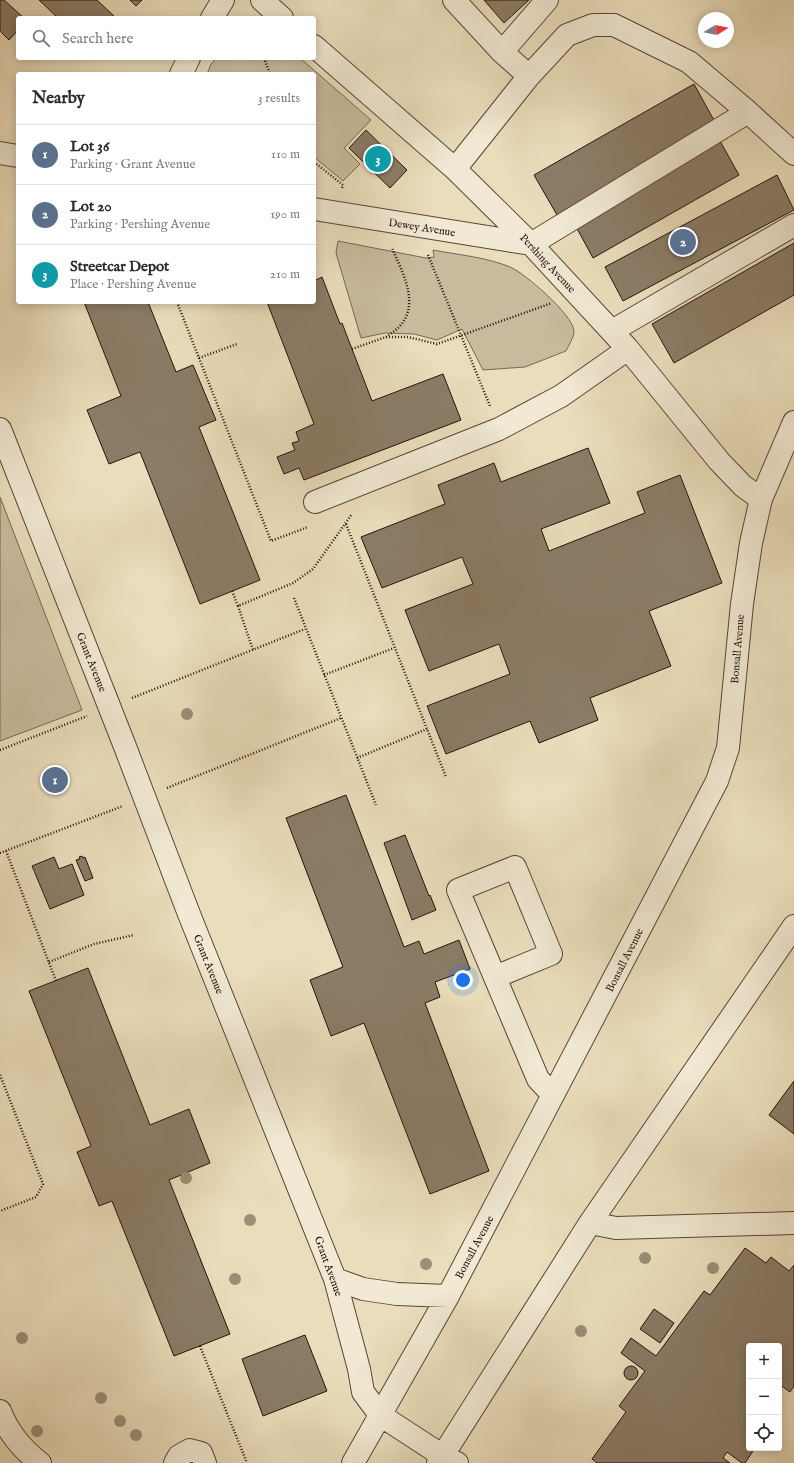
<!DOCTYPE html>
<meta charset="utf-8">
<style>
body{margin:0;font-family:"IM FELL English",serif;background:#f7f7f7;color:#2b2b33}
.controls{position:absolute;right:12px;bottom:12px;display:grid;overflow:hidden;border-radius:4px;box-shadow:0 2px 10px #0003}
.controls button{width:36px;height:36px;display:grid;place-items:center;padding:0;border:0;border-bottom:1px solid #e1e1e2;background:#fff;color:#2b2b33;font:20px sans-serif}
.compass{position:absolute;left:698px;top:12px;width:36px;height:36px;border-radius:50%;background:#fff;box-shadow:0 2px 10px #0003;rotate:80deg}
.you{position:absolute;left:463px;top:980px;width:14px;height:14px;margin:-10px;border:3px solid #fff;border-radius:50%;background:#1a73e8;box-shadow:0 0 0 6px #1a73e833}
.badge{display:grid;place-items:center;width:26px;height:26px;border-radius:50%;background:#8f2418;color:#fff;font-size:13px;font-weight:700}
.pin{position:absolute;translate:-50% -50%;border:2px solid #fff;box-shadow:0 1px 4px #0006}
.list{margin:0;padding:0;list-style:none}
h2{display:flex;justify-content:space-between;align-items:center;height:52px;margin:0;padding:0 16px;font-size:17px}
h2 small{font-size:13px;font-weight:400;color:#7c7c81}
.list li{display:grid;grid-template-columns:26px 1fr auto;gap:12px;align-items:center;box-sizing:border-box;height:60px;padding:0 16px;border-top:1px solid #e1e1e2}
.list b{display:block;font-size:15px;white-space:nowrap}
.list p{margin:0;font-size:13px;white-space:nowrap;color:#7c7c81}
.list em{font-size:13px;font-style:normal;color:#7c7c81}
.icon{flex:none;width:22px;height:22px;fill:none;stroke:currentColor;stroke-width:2;stroke-linecap:round;stroke-linejoin:round}
.map{position:relative;flex:none;width:794px;height:1463px;overflow:hidden}
.search{position:absolute;background:#fff;box-shadow:0 2px 10px #0003;left:16px;top:16px;width:300px;height:44px;display:flex;align-items:center;gap:10px;box-sizing:border-box;padding:0 14px;border-radius:4px;color:#7c7c81;font-size:15px}
.panel{position:absolute;background:#fff;box-shadow:0 2px 10px #0003;left:16px;top:72px;width:300px;height:232px;border-radius:4px}
.map>svg:first-child{display:block}
.green{fill:#c8bb9d;stroke:#766754}
.building{fill:#8b7c67;stroke:#24130c}
.lines{fill:none;stroke-linecap:round;stroke-linejoin:round}
.minor-casing{stroke:#564638;stroke-width:24}
.path{stroke:#24130c;stroke-width:2.5;stroke-dasharray:1 2;stroke-linecap:butt}
.minor{stroke:#f1e9d3;stroke-width:22}
.tree{fill:#9c8e77}
.labels{text-anchor:middle;stroke-width:3;stroke-linejoin:round;paint-order:stroke}
.street-label{font-size:11px;fill:#24130c;stroke:#f1e9d3}
</style>
<div class="map">
<svg width="794" height="1463" viewBox="0 0 794 1463">
<rect width="100%" height="100%" fill="#eaddbb"/>
<filter id="stains"><feTurbulence type="fractalNoise" baseFrequency=".005" numOctaves="4"/><feColorMatrix values="0 0 0 0 .2 0 0 0 0 .09 0 0 0 0 .02 0 0 0 .5 -.17"/></filter>
<radialGradient id="worn" r=".72"><stop offset=".6" stop-color="#630" stop-opacity="0"/><stop offset="1" stop-color="#630" stop-opacity=".3"/></radialGradient>
<path class="green" d="M217,58H300L371,120L344,148L360,164L343,181L314,157V74H207L211,64Z
M338,241L426,258L434,257L433,250C459,255 486,257 510,267C525,273 573,315 574,331C574,337 569,345 566,351L525,367L483,370L462,329L437,340L414,334L385,333L361,338L336,253Z
M0,497L82,710L0,741Z"/>
<path class="building" d="M0,0H4L24,18H18V30L9,40L0,31Z
M39,0H97L116,18H58Z
M130,0H142L136,6Z
M484,0H529L504,23Z
M694,84L716,124L557,215L534,175Z
M366,130L407,170L390,188L349,148Z
M720,141L739,175L593,258L574,223Z
M777,175L794,210L623,301L605,267Z
M794,243V295L674,363L652,324Z
M322,277L340,324L342,323L372,401L443,374L461,420L304,480L299,468L284,474L277,457L295,450L292,443L299,441L296,432L314,424L267,302H314V281Z
M84,302H148L176,372L193,365L216,420L199,427L260,580L200,604L140,452L109,464L87,410L121,396Z
M588,448L610,503L541,529L549,551L645,513L637,492L680,475L722,583L649,611L671,666L590,698L598,720L539,743L530,721L446,754L427,706L510,674L499,644L429,671L405,610L473,584L462,557L382,588L361,537L445,504L438,485L494,463L501,482Z
M346,795L404,947L419,941L424,954L459,940L470,969L435,982L440,997L425,1003L489,1171L430,1194L364,1023L331,1036L310,980L343,967L286,818Z
M405,835L429,896L430,895L436,910L412,920L384,843Z
M82,856L83,858L85,857L93,878L85,881L76,860L80,859L79,857Z
M54,857L59,869L72,864L84,895L50,909L32,866Z
M88,968L150,1125L189,1109L210,1163L169,1180L230,1334L174,1356L112,1201L99,1206L77,1152L91,1146L29,991Z
M794,1081V1134L769,1115Z
M745,1248L766,1263L771,1257L789,1271L794,1265V1386L790,1392L779,1384V1346H749V1448H755L745,1463H742L727,1452L723,1458L730,1463H597L592,1459L626,1412L619,1406L645,1371L621,1353L631,1338L656,1356L704,1291L710,1295Z
M654,1309L674,1323L660,1343L640,1329Z
M305,1335L327,1391L263,1416L242,1359Z
M624 1373a7 7 0 1 1 14 0a7 7 0 1 1-14 0Z"/>
<g class="lines">
<g class="minor-casing">
<path id="minor" d="M262,0L282,18
M454,0L502,52L529,76
M212,18L223,0
M314,46L455,169L531,244L628,349L719,461L743,486L761,499
M502,52L547,0
M181,74L189,58
M0,153L18,156
M455,169L529,76L567,35L593,25H614L689,62L748,112L794,154
M314,209L531,244L748,112
M612,331L794,225
M0,429L124,744L189,914L335,1279L359,1369L363,1392L380,1415L443,1456L457,1463
M315,502L499,429L561,396L628,349
M495,977L551,954L515,867L458,890L538,1079L553,1095
M590,1223L616,1228L794,1223
M335,1279L363,1289L397,1294L448,1296
M0,1411C8,1432 23,1450 40,1463
M175,1463L179,1456L190,1450L201,1453L205,1463
M353,1463L448,1296L717,781L728,748L742,604L751,543L761,499L794,422
M438,1463L590,1223L794,926"/>
</g>
<path class="path" d="M264,58L270,74
M314,162L343,185L342,188
M428,255L490,406
M177,302L271,541L308,527
M386,337C390,334 395,331 399,327C421,304 402,272 392,248
M352,349L386,337H408L437,344L552,303
M199,358L237,344
M346,524L446,777
M232,591L238,606L293,583L313,569L352,514
M294,598L376,805
M238,606L253,650
M324,675L394,648
M132,698L305,629
M0,750L87,716
M357,758L427,729
M167,788L341,718
M6,851L56,981
M0,853L123,806
M49,962L94,944L134,935
M0,1075L43,1184L36,1197L0,1211
M200,1346L247,1463"/>
<use href="#minor" class="minor"/>
</g>
<g class="tree">
<circle cx="187" cy="714" r="6"/>
<circle cx="186" cy="1178" r="6"/>
<circle cx="250" cy="1220" r="6"/>
<circle cx="645" cy="1258" r="6"/>
<circle cx="426" cy="1264" r="6"/>
<circle cx="713" cy="1268" r="6"/>
<circle cx="235" cy="1279" r="6"/>
<circle cx="581" cy="1331" r="6"/>
<circle cx="22" cy="1338" r="6"/>
<circle cx="101" cy="1398" r="6"/>
<circle cx="120" cy="1421" r="6"/>
<circle cx="37" cy="1431" r="6"/>
<circle cx="136" cy="1435" r="6"/>
</g>
<g class="labels">
<g class="street-label">
<text transform="translate(422 227) rotate(9)" y="4">Dewey Avenue</text>
<text transform="translate(548 263) rotate(47)" y="4">Pershing Avenue</text>
<text transform="translate(737 649) rotate(-85)" y="4">Bonsall Avenue</text>
<text transform="translate(92 662) rotate(68)" y="4">Grant Avenue</text>
<text transform="translate(624 960) rotate(-63)" y="4">Bonsall Avenue</text>
<text transform="translate(209 964) rotate(68)" y="4">Grant Avenue</text>
<text transform="translate(474 1247) rotate(-62)" y="4">Bonsall Avenue</text>
<text transform="translate(329 1266) rotate(70)" y="4">Grant Avenue</text>
</g>
</g>
<rect width="100%" height="100%" filter="url(#stains)"/>
<rect width="100%" height="100%" fill="url(#worn)"/>
</svg>
<div class="controls">
<button>+</button>
<button>−</button>
<button><svg class="icon" aria-label="locate" viewBox="0 0 24 24"><circle cx="12" cy="12" r="6"/><path d="M12 2v4M12 18v4M2 12h4M18 12h4"/></svg></button>
</div>
<svg class="compass" viewBox="-18 -18 36 36"><path d="M0-13l5 13h-10z" fill="#e53935"/><path d="M0 13l5-13h-10z" fill="#7c7c81"/></svg>
<div class="you"></div>
<div class="pin badge" style="left:55px;top:780px;background:#5c6f8a">1</div>
<div class="pin badge" style="left:683px;top:242px;background:#5c6f8a">2</div>
<div class="pin badge" style="left:378px;top:159px;background:#0f9aa8">3</div>
<div class="search"><svg class="icon" aria-label="search" viewBox="0 0 24 24"><circle cx="10" cy="10" r="6"/><path d="M15 15l6 6"/></svg>Search here</div>
<section class="panel">
<h2>Nearby<small>3 results</small></h2>
<ul class="list">
<li><span class="badge" style="background:#5c6f8a">1</span><div><b>Lot 36</b><p>Parking · Grant Avenue</p></div><em>110 m</em></li>
<li><span class="badge" style="background:#5c6f8a">2</span><div><b>Lot 20</b><p>Parking · Pershing Avenue</p></div><em>190 m</em></li>
<li><span class="badge" style="background:#0f9aa8">3</span><div><b>Streetcar Depot</b><p>Place · Pershing Avenue</p></div><em>210 m</em></li>
</ul>
</section>
</div>
